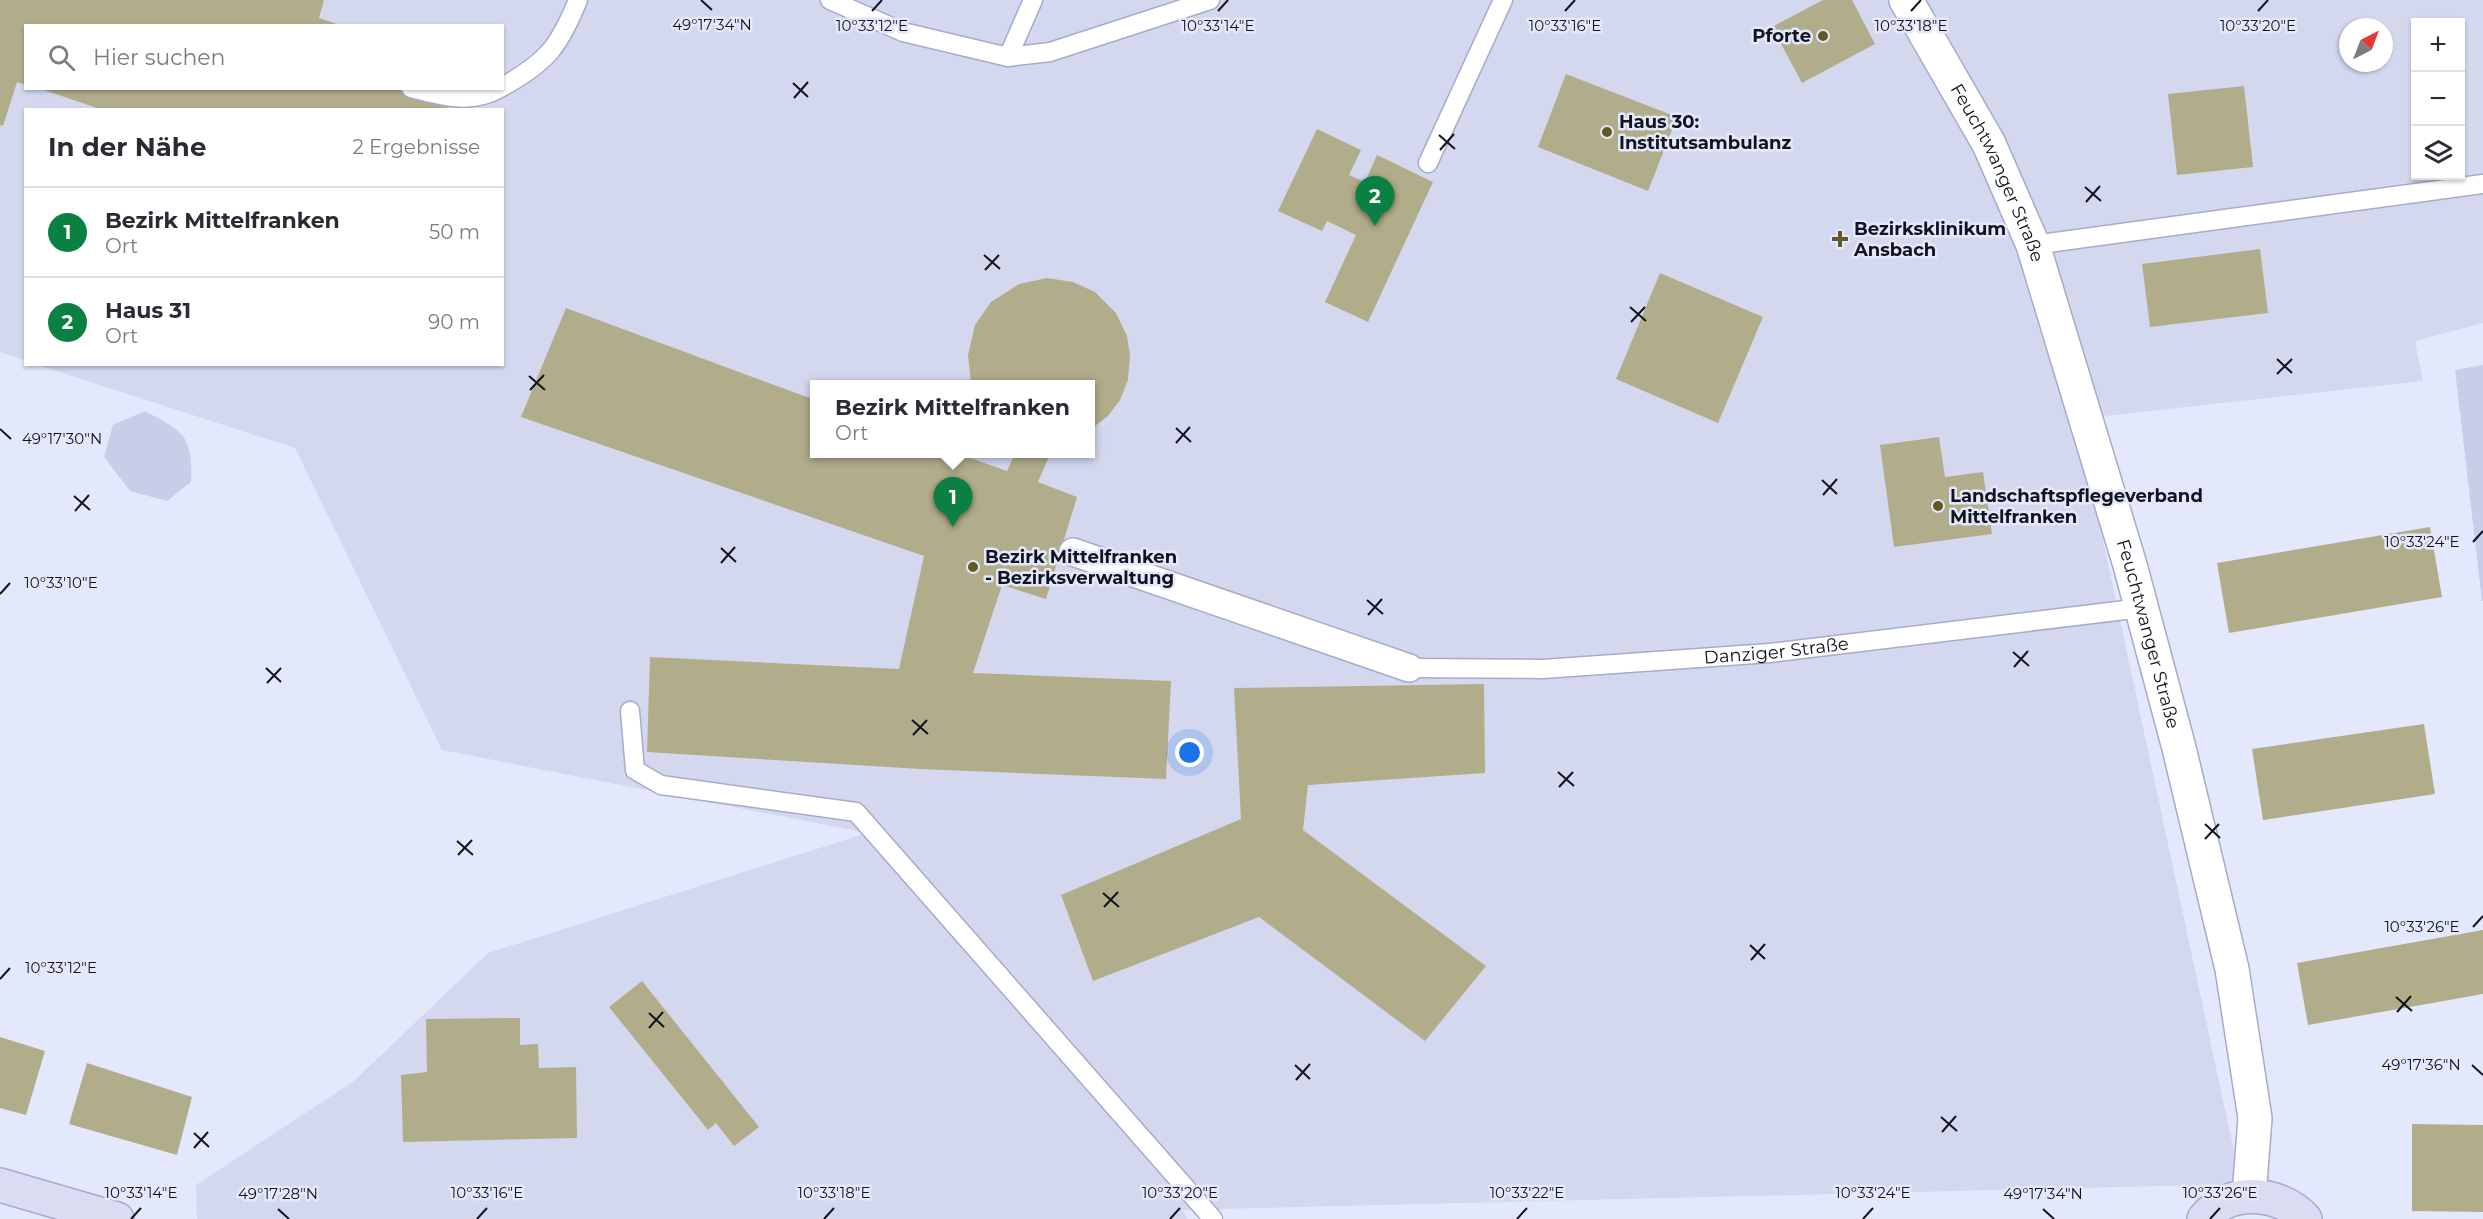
<!DOCTYPE html>
<html lang="de">
<meta charset="utf-8">
<style>
body{margin:0;font-family:Montserrat,sans-serif;background:#f7f7f7;color:#2b2b33}
.controls{position:absolute;right:18px;top:18px;display:grid;overflow:hidden;border-radius:0px;box-shadow:0 2px 4px #0004}
.controls button{width:54px;height:54px;display:grid;place-items:center;padding:0;border:0;border-bottom:2px solid #e1e1e2;background:#fff;color:#2b2b33;font:30px sans-serif}
.compass{position:absolute;left:2339px;top:18px;width:54px;height:54px;border-radius:50%;background:#fff;box-shadow:0 2px 4px #0004;rotate:42deg}
.you{position:absolute;left:1190px;top:753px;width:21px;height:21px;margin:-15px;border:4px solid #fff;border-radius:50%;background:#1a73e8;box-shadow:0 0 0 9px #1a73e833}
.badge{display:grid;place-items:center;width:39px;height:39px;border-radius:50%;background:#0b8043;color:#fff;font-size:20px;font-weight:700}
.pin{position:absolute;translate:-50% -50px;filter:drop-shadow(0 2px 3px #0008)}
.pin::after{content:'';position:absolute;top:32px;width:21px;height:18px;background:inherit;clip-path:polygon(0 0,100% 0,50% 100%)}
.popup{position:absolute;left:810px;top:380px;width:285px;height:78px;box-sizing:border-box;display:grid;place-content:center;border-radius:0px;background:#fff;filter:drop-shadow(0 2px 4px #0005);font-size:20px;white-space:nowrap;color:#7c7c81}
.popup b{font-size:22px;color:#2b2b33}
.popup::after{content:'';position:absolute;left:50%;top:100%;margin-left:-12px;border:12px solid transparent;border-top-color:#fff}
.list{margin:0;padding:0;list-style:none}
h2{display:flex;justify-content:space-between;align-items:center;height:78px;margin:0;padding:0 24px;font-size:26px}
h2 small{font-size:20px;font-weight:400;color:#7c7c81}
.list li{display:grid;grid-template-columns:39px 1fr auto;gap:18px;align-items:center;box-sizing:border-box;height:90px;padding:0 24px;border-top:2px solid #e1e1e2}
.list b{display:block;font-size:22px;white-space:nowrap}
.list p{margin:0;font-size:20px;white-space:nowrap;color:#7c7c81}
.list em{font-size:20px;font-style:normal;color:#7c7c81}
.icon{flex:none;width:33px;height:33px;fill:none;stroke:currentColor;stroke-width:2;stroke-linecap:round;stroke-linejoin:round}
.map{position:relative;flex:none;width:2483px;height:1219px;overflow:hidden}
.search{position:absolute;background:#fff;box-shadow:0 2px 4px #0004;left:24px;top:24px;width:480px;height:66px;display:flex;align-items:center;gap:15px;box-sizing:border-box;padding:0 21px;border-radius:0px;color:#7c7c81;font-size:22px}
.panel{position:absolute;background:#fff;box-shadow:0 2px 4px #0004;left:24px;top:108px;width:480px;height:258px;border-radius:0px}
.map>svg:first-child{display:block}
.built{fill:#d4d8ef;fill-rule:evenodd}
.green{fill:#c9cde8}
.building{fill:#b1ad8b}
.lines{fill:none;stroke-linecap:round;stroke-linejoin:round}
.service-casing{stroke:#a6abcb;stroke-width:21}
.pedestrian-casing{stroke:#a6abcb;stroke-width:30}
.minor-casing{stroke:#a6abcb;stroke-width:36}
.secondary-casing{stroke:#a6abcb;stroke-width:36}
.service{stroke:#fff;stroke-width:18}
.pedestrian{stroke:#fff;stroke-width:27}
.minor{stroke:#fff;stroke-width:33}
.secondary{stroke:#dadcf1;stroke-width:33}
.ticks{fill:none;stroke:#11131e;stroke-width:2}
.poi-dot{fill:#615926;stroke:#e4e8fc;stroke-width:2}
.labels{text-anchor:middle;stroke-width:5;stroke-linejoin:round;paint-order:stroke}
.poi-label{font-size:18px;font-weight:bold;fill:#11131e;stroke:#e4e8fc;text-anchor:start}
.street-label{font-size:18px;fill:#11131e;stroke:#e4e8fc}
.ticks-label{font-size:15px;text-anchor:middle;fill:#11131e;stroke:#e4e8fc;stroke-width:5;stroke-linejoin:round;paint-order:stroke}
</style>
<div class="map">
<svg width="2483" height="1219" viewBox="0 0 2483 1219">
<rect width="100%" height="100%" fill="#e4e8fc"/>
<path class="built" d="M0,0H2483V323L2415,341L2423,381L2077,419L2241,1184L1183,1210L1187,1219H197L196,1185L354,1081L488,953L867,833L442,750L295,448L38,365L502,364V110H26L25,360L0,352ZM2416,22H2460V176H2416ZM26,26H502V88H26ZM2348,27H2384V63H2348ZM815,384H1091V454H815Z"/>
<path class="green" d="M2483,365V601H2482L2455,370Z
M145,411C184,432 193,435 191,482L167,501L130,491L104,457L113,425Z"/>
<path class="building" d="M0,0H324L319,18L340,25L26,26V85L17,82L3,126L0,125Z
M1823,0H1852L1875,44L1802,83L1772,27Z
M1566,74L1677,117L1648,191L1538,147Z
M2244,86L2253,167L2177,175L2168,94Z
M38,88H443L438,104L453,109L103,110Z
M1317,129L1361,150L1349,175L1365,182L1377,155L1433,182L1368,322L1325,302L1356,235L1327,221L1322,231L1278,211Z
M2260,249L2268,313L2150,327L2142,264Z
M1660,273L1763,317L1718,423L1616,379Z
M1047,278L1073,282L1095,292L1116,313L1127,336L1130,355L1128,380L1120,400L1108,416L1091,429V384L971,383L968,355L975,325L991,302L1019,284Z
M566,308L815,400V454H959L1007,471L1015,454H1050L1038,482L1077,497L1046,599L1002,585L973,673L1171,681L1166,779L920,769L647,752L650,657L899,669L924,556L521,417Z
M1939,437L1945,477L1983,472L1992,534L1894,547L1880,445Z
M2430,527L2442,597L2229,633L2217,563Z
M1484,684L1485,773L1308,785L1303,830L1486,966L1425,1041L1259,917L1093,981L1061,895L1241,819L1234,688Z
M2424,724L2435,794L2263,820L2252,749Z
M2483,930V994L2308,1025L2297,963Z
M642,981L759,1127L734,1146L716,1123L708,1130L609,1007Z
M520,1018V1045L538,1044L539,1068L576,1067L577,1138L403,1142L401,1075L427,1072L426,1019Z
M0,1037L45,1051L26,1115L0,1108Z
M87,1063L192,1097L177,1155L69,1124Z
M2412,1124L2483,1125V1212L2412,1211Z"/>
<g class="lines">
<g class="service-casing">
<g id="service">
<path d="M830,0L903,32L1008,57L1050,52L1210,0"/>
<path d="M1008,57L1033,0"/>
<path d="M502,87C547,62 559,47 578,0"/>
<path d="M411,88C442,96 471,105 500,88"/>
<path d="M1428,163L1503,0"/>
<path d="M2033,245L2483,184"/>
<path id="s1" d="M1409,668L1543,669L1770,653L2142,608"/>
<path d="M630,711L635,770L661,785L856,812L1213,1219"/>
</g>
</g>
<g class="pedestrian-casing">
<path id="pedestrian" d="M1073,552L1409,668"/>
</g>
<g class="minor-casing">
<g id="minor">
<path id="s2" d="M1906,0L1989,144L2033,245L2130,565L2179,748L2232,969L2255,1118L2249,1196"/>
</g>
</g>
<g class="secondary-casing">
<path id="secondary" d="M0,1185L117,1219
M2204,1219C2228,1187 2280,1191 2305,1219"/>
</g>
<use href="#service" class="service"/>
<use href="#pedestrian" class="pedestrian"/>
<use href="#minor" class="minor"/>
<use href="#secondary" class="secondary"/>
</g>
<path class="ticks" d="M701,0L712,10M872,11L882,0M1218,11L1228,0M1565,11L1575,0M1911,11L1921,0M2258,11L2268,0M793,83L808,97M794,98L808,82M1439,135L1455,149M1440,150L1454,134M2085,187L2101,201M2086,202L2100,186M984,255L1000,269M985,270L999,255M1630,307L1646,321M1631,322L1645,307M2277,359L2292,373M2277,374L2292,359M529,376L545,390M530,390L544,375M1176,428L1191,442M0,429L11,439M1176,443L1190,427M1822,480L1837,494M1823,495L1837,479M74,496L90,510M75,511L89,495M2473,542L2483,531M721,548L736,562M721,563L735,547M0,594L10,583M1367,600L1383,614M1368,615L1382,599M2013,652L2029,666M2014,667L2028,651M266,668L281,682M267,683L281,668M912,720L928,734M913,735L927,720M1558,772L1574,786M1559,787L1573,772M2205,824L2220,838M2205,839L2219,824M457,841L473,855M458,855L472,840M1103,893L1119,907M1104,907L1118,892M2473,927L2483,916M1750,945L1765,959M1751,960L1765,944M0,979L10,968M2396,997L2412,1011M2397,1012L2411,996M649,1013L664,1027M649,1028L663,1012M1295,1065L1310,1079M2472,1065L2483,1075M1296,1080L1310,1064M1941,1117L1957,1131M1942,1132L1956,1116M194,1133L209,1147M194,1148L208,1132M278,1209L289,1219M2043,1209L2054,1219M131,1219L141,1208M477,1219L487,1208M824,1219L834,1208M1170,1219L1180,1208M1517,1219L1527,1208M1863,1219L1873,1208M2210,1219L2220,1208"/>
<g class="poi-dot">
<circle cx="1823" cy="36" r="6"/>
<circle cx="1607" cy="132" r="6"/>
<path d="M1837 230h6v6h6v6h-6v6h-6v-6h-6v-6h6z"/>
<circle cx="1938" cy="506" r="6"/>
<circle cx="973" cy="567" r="6"/>
</g>
<g class="labels">
<g class="poi-label">
<text x="1811" y="42" text-anchor="end">Pforte</text>
<text x="1619" y="128">Haus 30:<tspan x="1619" dy="21">Institutsambulanz</tspan></text>
<text x="1854" y="235">Bezirksklinikum<tspan x="1854" dy="21">Ansbach</tspan></text>
<text x="1950" y="502">Landschaftspflegeverband<tspan x="1950" dy="21">Mittelfranken</tspan></text>
<text x="985" y="563">Bezirk Mittelfranken<tspan x="985" dy="21">- Bezirksverwaltung</tspan></text>
</g>
<g class="street-label">
<text dy="6" stroke="none"><textPath href="#s2" startOffset="196">Feuchtwanger Straße</textPath></text>
<text dy="6" stroke="none"><textPath href="#s2" startOffset="682">Feuchtwanger Straße</textPath></text>
<text dy="6" stroke="none"><textPath href="#s1" startOffset="368">Danziger Straße</textPath></text>
</g>
</g>
<g class="ticks-label">
<text x="712" y="30">49°17'34"N</text>
<text x="1218" y="31">10°33'14"E</text>
<text x="1565" y="31">10°33'16"E</text>
<text x="1911" y="31">10°33'18"E</text>
<text x="2258" y="31">10°33'20"E</text>
<text x="872" y="31">10°33'12"E</text>
<text x="62" y="444">49°17'30"N</text>
<text x="2422" y="547">10°33'24"E</text>
<text x="61" y="588">10°33'10"E</text>
<text x="2422" y="932">10°33'26"E</text>
<text x="61" y="973">10°33'12"E</text>
<text x="2421" y="1070">49°17'36"N</text>
<text x="141" y="1198">10°33'14"E</text>
<text x="487" y="1198">10°33'16"E</text>
<text x="834" y="1198">10°33'18"E</text>
<text x="1180" y="1198">10°33'20"E</text>
<text x="1527" y="1198">10°33'22"E</text>
<text x="1873" y="1198">10°33'24"E</text>
<text x="2220" y="1198">10°33'26"E</text>
<text x="278" y="1199">49°17'28"N</text>
<text x="2043" y="1199">49°17'34"N</text>
</g>
</svg>
<div class="controls">
<button>+</button>
<button>−</button>
<button><svg class="icon" aria-label="layers" viewBox="0 0 24 24"><path d="M12 4l9 5-9 5-9-5zM3 14l9 5 9-5"/></svg></button>
</div>
<svg class="compass" viewBox="-18 -18 36 36"><path d="M0-13l5 13h-10z" fill="#e53935"/><path d="M0 13l5-13h-10z" fill="#7c7c81"/></svg>
<div class="you"></div>
<div class="pin badge" style="left:953px;top:527px">1</div>
<div class="popup"><b>Bezirk Mittelfranken</b>Ort</div>
<div class="pin badge" style="left:1375px;top:226px">2</div>
<div class="search"><svg class="icon" aria-label="search" viewBox="0 0 24 24"><circle cx="10" cy="10" r="6"/><path d="M15 15l6 6"/></svg>Hier suchen</div>
<section class="panel">
<h2>In der Nähe<small>2 Ergebnisse</small></h2>
<ul class="list">
<li><span class="badge">1</span><div><b>Bezirk Mittelfranken</b><p>Ort</p></div><em>50 m</em></li>
<li><span class="badge">2</span><div><b>Haus 31</b><p>Ort</p></div><em>90 m</em></li>
</ul>
</section>
</div>
